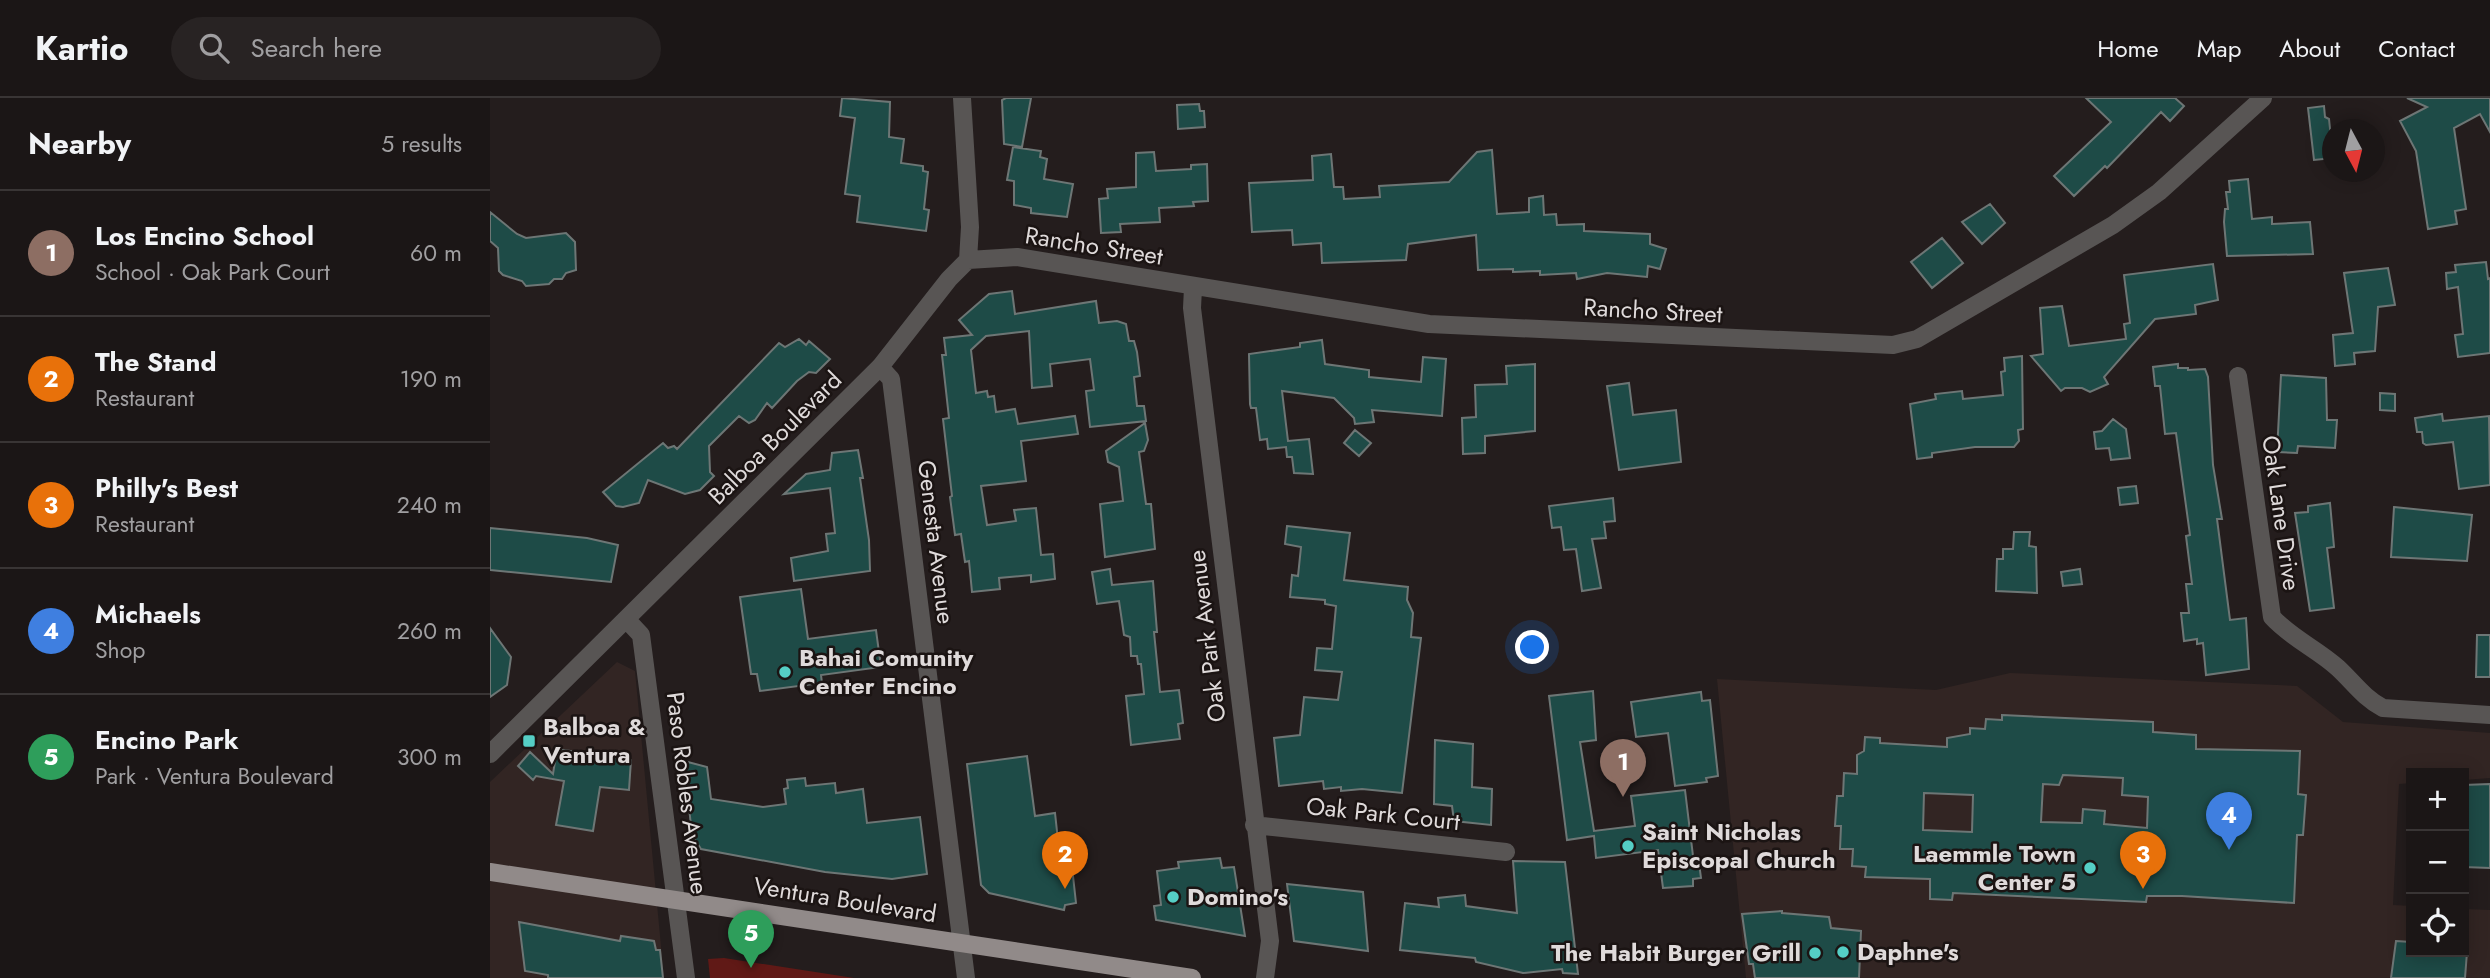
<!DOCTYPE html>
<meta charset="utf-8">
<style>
body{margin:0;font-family:Jost,sans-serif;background:#282323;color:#f1f3f6}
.controls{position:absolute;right:21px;bottom:21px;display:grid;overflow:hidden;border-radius:0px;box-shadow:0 4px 18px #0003}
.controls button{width:63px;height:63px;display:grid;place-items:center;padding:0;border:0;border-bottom:2px solid #393535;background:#1b1616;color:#f1f3f6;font:35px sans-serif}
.compass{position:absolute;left:1832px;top:21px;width:63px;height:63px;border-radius:50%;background:#1b1616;box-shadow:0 4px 18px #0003;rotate:173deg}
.you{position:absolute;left:1043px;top:550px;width:24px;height:24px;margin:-18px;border:5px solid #fff;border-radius:50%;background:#1a73e8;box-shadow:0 0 0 10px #1a73e833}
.badge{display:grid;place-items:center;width:46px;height:46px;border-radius:50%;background:#d93025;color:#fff;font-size:23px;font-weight:700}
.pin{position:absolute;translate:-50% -58px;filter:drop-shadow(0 2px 4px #0008)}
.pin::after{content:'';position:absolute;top:37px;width:24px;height:21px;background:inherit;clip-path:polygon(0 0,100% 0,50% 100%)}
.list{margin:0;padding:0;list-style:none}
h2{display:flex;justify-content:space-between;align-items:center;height:91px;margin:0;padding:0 28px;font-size:30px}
h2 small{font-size:23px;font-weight:400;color:#a09fa1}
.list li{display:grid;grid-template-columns:46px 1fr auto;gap:21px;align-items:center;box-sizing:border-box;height:126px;padding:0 28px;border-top:2px solid #393535}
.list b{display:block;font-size:26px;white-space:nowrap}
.list p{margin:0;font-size:23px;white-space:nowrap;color:#a09fa1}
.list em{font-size:23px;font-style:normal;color:#a09fa1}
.icon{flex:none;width:38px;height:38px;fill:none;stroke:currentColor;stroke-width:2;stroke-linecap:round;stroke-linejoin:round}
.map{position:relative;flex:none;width:2000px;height:880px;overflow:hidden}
header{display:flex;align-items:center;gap:42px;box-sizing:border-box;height:98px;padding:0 35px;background:#1b1616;border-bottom:2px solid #393535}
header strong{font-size:33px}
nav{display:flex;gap:38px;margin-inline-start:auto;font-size:24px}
.search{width:490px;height:63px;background:#282323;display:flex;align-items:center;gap:18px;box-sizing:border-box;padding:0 24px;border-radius:38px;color:#a09fa1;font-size:26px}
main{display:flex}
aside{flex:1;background:#1b1616}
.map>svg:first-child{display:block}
.built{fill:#322523}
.green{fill:#601916}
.building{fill:#1e4b47;stroke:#6d7675;stroke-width:2;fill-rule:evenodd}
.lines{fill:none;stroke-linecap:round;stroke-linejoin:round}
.street{stroke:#585554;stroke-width:18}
.primary{stroke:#918a89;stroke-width:18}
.poi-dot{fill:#55cec5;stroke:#1b1413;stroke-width:2.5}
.labels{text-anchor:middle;stroke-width:5;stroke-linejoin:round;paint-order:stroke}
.street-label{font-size:24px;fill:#dfdada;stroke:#1b1413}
.poi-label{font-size:24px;font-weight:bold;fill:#dfdada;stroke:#1b1413;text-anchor:start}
</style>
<header>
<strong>Kartio</strong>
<div class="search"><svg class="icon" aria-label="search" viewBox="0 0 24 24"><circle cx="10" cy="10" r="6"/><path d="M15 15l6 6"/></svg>Search here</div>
<nav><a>Home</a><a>Map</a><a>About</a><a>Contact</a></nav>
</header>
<main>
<aside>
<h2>Nearby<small>5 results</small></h2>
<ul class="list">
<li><span class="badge" style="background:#8d6e63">1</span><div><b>Los Encino School</b><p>School · Oak Park Court</p></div><em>60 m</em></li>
<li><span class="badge" style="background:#e8710a">2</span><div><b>The Stand</b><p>Restaurant</p></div><em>190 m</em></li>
<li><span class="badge" style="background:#e8710a">3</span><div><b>Philly's Best</b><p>Restaurant</p></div><em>240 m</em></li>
<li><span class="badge" style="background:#3f7fe0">4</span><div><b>Michaels</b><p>Shop</p></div><em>260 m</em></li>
<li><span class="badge" style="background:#2e9e5b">5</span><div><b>Encino Park</b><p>Park · Ventura Boulevard</p></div><em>300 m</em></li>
</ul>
</aside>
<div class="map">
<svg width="2000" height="880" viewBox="0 0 2000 880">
<rect width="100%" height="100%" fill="#241d1d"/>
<path class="built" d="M127,564L145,573L174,880H0V684Z
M1520,575L1807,588L1853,624L2000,635V680L1974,682V675H1921V685L1909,686L1903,807L1921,808V854H1974V811L2000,812V880H1256L1227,581L1446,592Z"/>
<path class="green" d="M234,860L364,880H220L218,861Z"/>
<path class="building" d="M352,0L400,4L399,39L414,41L411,65L433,68V73L438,74L434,111L439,112L436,133L367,124L370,98L355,96L365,20L350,18Z
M516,0H541L532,49L514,46L512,2Z
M1596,0H1685L1694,8L1680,23L1671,14L1617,70L1615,68L1584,98L1564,78L1621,24Z
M1917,0H2000V34L1990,16L1964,30L1976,111L1965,113L1967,126L1938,131L1926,53L1910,23L1937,9Z
M709,6L710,13H714L715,29L688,31L687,7Z
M1834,8L1835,19L1839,21L1843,60L1824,62L1818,10Z
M523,49L551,53L550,59L557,61L554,81L583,86L577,119L541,115V110L524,107V83L517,82Z
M1002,52L1007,116L1039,114V100L1053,98L1054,117L1066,116L1067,127L1094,126V133L1160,136V146L1176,151L1170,171L1158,168L1157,179L1117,175L1087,181L1086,175L1050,177V173L1023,174V171L988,172L986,137L918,146L916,162L832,165L831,145L803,147L802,132L762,134L759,85L823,82L822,58L841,56L844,89H853L854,101L890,99L889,88L959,84L987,54Z
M664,54L666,73L701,71V67L717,66L718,103L703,104L704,108L669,110L670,124L630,126L631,134L611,135L609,101L618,100L617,91L646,89V55Z
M1758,81L1762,121L1782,119V126L1820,124L1823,156L1737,158L1734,124L1735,111H1738L1736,94H1740L1739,83Z
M1500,106L1515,125L1492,146L1472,124Z
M0,114L27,136L36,140L76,135L85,144L86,172L76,175L72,181H64L59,186L36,188L32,183L13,177L9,173L8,150L0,143Z
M1452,140L1473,165L1442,190L1421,164Z
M1996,164L1998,181L2000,180V255L1968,259L1965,237L1973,236L1968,189L1957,191L1956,175L1966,174L1965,167Z
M1723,166L1728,202L1705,207L1706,216L1665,221L1614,279L1618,286L1600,294L1592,290H1575L1571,293L1541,258L1553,256L1550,210L1572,208L1579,248L1636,241L1634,226L1640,225L1634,177Z
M1898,170L1905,207L1888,209L1885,253L1864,255L1865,266L1845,268L1843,237L1863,235L1854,175Z
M522,193L525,216L606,203L609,225L627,223L636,226L639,243H644L647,254L650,278L644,279L647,308H654L656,323L600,329L596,293L604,292L600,261L560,266L562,288L542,290L539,233L496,238L481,252L486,295L497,293L498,299L504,298L506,314L525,311L528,326L585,318L588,336L531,343L536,383L491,388L497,427L526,423L524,412L546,410L551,457L563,456L565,481L541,484V477L509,480L510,491L482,494L479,463L475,464L471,436L465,437L460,399L462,398L453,321L459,320L452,257H456L454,240L482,237L469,222L499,196Z
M309,241L316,247L319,243L340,261L326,275L319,274L307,283L282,310L277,305L265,322L259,325L249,318L219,348L220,374L224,378L210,392L195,396L158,382L149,405L133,409L126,408L113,394L173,345L178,350L184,348L187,351L289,245L295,249Z
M832,242L835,266L879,272V279L931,284L933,259L956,261L952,318L882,312L884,324L865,326L864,320L844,300L792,293L798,343L819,341L823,376L804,375L802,359H797L796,349L778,351L777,341L770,342L766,310H761L760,306L759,256L810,249V245Z
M1532,258L1533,331L1528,332L1529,343L1524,349H1485L1442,355V359L1427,361L1420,306L1446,301L1445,296L1472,293L1473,301L1513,297L1511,274L1515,273L1514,260Z
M1045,266V333L995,338V355L973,356L972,320L986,319L985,287L1017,286L1016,268Z
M1688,266V270H1698V272L1715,271L1718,279L1723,367L1732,421H1727L1740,522L1756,520L1759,571L1716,577L1713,545L1707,546V541L1694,543L1691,515H1699L1696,486H1702L1696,438L1700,437L1686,335L1675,336L1670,288H1665L1663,269Z
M1791,277L1836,280L1837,322H1847L1845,350L1808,348L1807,355L1787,354Z
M1139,285L1143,317L1186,312L1191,364L1129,372L1117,288Z
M1890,295L1905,296V313L1890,312Z
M1952,316L1953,323L1999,318L2000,387L1969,391L1963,344L1936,347L1933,345L1932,334H1927L1925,320Z
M1623,321L1636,331L1640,360L1621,362L1619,350L1606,351L1604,334L1612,333Z
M655,325L658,342L654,353L649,354L656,406H661L665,451L615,459L610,406L633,403L629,369L618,364L616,353Z
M865,332L881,345L869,358L854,345Z
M368,352L373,380H370L379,442L380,473L304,483L301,460L338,453L336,436L345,435L340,390L294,396L316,376L340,372L342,355Z
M1646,388L1648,405L1630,407L1628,390Z
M1123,400L1125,423L1114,424L1116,440L1102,441L1111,490L1092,493L1086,451L1074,452L1071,429L1062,430L1059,408Z
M1840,405L1844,449L1837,450L1844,510L1820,513L1805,415L1818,414V408Z
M1904,409L1982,417L1977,463L1901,459Z
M797,428L860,435L854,482L918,489L917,502L923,515L921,539L931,540L912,695L872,691L851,693V689L834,691L833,683L789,688L784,640L810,637L814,599L848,602L852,574L825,572L827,550L842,551L846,508L835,506V502L800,499L802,477L808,478L811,449L795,446Z
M0,430L97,440L128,447L121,484L0,472Z
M1524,434H1540L1539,448L1546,449L1547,495L1506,493L1507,461H1513V451H1523Z
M620,471L622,487L663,483L667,534H664L670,594L689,592L693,625L688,626L690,641L641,647L636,598L654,596L651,566H648L647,558H641L640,539L634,537L629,503L607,506L602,474Z
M1590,471L1592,486L1573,488L1571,474Z
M311,491L318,541L386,532L391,569L331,577L332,585L270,593L267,576H261L250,499Z
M0,530L21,559L17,587L0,599Z
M1987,537H2000V579H1986Z
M1103,593L1106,642L1090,644L1104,733L1145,728L1141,698L1195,692L1204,766L1209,765L1211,780L1203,781V788L1173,790L1168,752L1106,760L1104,738L1077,742L1059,598Z
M1211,594L1212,603L1220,602L1228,678L1216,680L1217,684L1185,688L1178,635L1146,639L1141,604Z
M1512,617L1663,624V634L1706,637V651L1810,653L1808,696L1816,697L1813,737H1807L1804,805L1692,798H1657L1656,804L1463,795L1462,802L1440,801V781L1375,779L1376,769L1362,768L1363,751H1350L1351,728H1345L1347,698H1353L1354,675L1367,676V657L1374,653L1375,639L1390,640V645L1457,649V640L1480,636V630L1495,631L1496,621L1512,622ZM1573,677L1633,680L1632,697L1658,699L1657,730L1614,726L1615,713L1593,711L1592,725L1551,724L1553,686L1569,687ZM1434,695L1483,697L1482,734L1433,732Z
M945,642L983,646L982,689L1002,691L1001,727L964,723L962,708L944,706Z
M67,651L141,662L139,692L110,689L103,733L66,727L74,683L46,678L43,682L28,668L40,654L63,676Z
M537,658L545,718L565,715L571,770L582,769L586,805L575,807L574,812L499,795L491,787L477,666Z
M194,663L217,669L221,701L273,709L296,706L294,691L298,690L297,682L315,680L316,688L345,685L346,695L373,691L377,725L430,719L437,776L402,781L335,774L211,751L202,737Z
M2000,686V770L1974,769V687Z
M730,760L732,770L744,769L755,838L666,822L664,808L671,807L667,773L689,770L688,764Z
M1023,763L1075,764L1088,876L1073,875L1072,871L1033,875L986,864L985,860L910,852L915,805L949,809L948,800L975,797L976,808L1027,815Z
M797,786L873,794L878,853L804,843Z
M1292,813V815L1339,819L1341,830L1371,833L1369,880H1265L1263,866H1259L1252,816Z
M29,824L130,843L131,838L164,843L166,852H170L173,880H58V877L35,873Z
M1906,843L1921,844V854H1977L1975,880H1901Z"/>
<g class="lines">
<path class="street" d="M478,162L527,159L939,226L1403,247L1427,241L1623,127L1669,94L1773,0
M703,190L702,210L780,843L775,880
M390,269L401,281L476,880
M1748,278L1782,519C1801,540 1827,551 1848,570C1864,585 1874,600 1893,610L2000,617
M137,522L151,537L196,880
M0,656L390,269L459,181L478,162L480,129L472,0
M764,727L1016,754"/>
<path class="primary" d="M0,774L702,880"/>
</g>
<g class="poi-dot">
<circle cx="295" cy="574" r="7"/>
<rect x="32" y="636" width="14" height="14" rx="3.5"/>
<circle cx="1138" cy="748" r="7"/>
<circle cx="1600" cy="770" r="7"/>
<circle cx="683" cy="799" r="7"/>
<circle cx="1353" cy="854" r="7"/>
<circle cx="1325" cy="855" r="7"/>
</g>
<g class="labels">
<g class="street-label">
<text transform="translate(604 148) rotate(9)" y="8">Rancho Street</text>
<text transform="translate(1163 213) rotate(3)" y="8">Rancho Street</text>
<text transform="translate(285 340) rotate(-45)" y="8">Balboa Boulevard</text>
<text transform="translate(1791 415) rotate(82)" y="8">Oak Lane Drive</text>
<text transform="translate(446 444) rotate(83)" y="8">Genesta Avenue</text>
<text transform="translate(717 538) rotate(-97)" y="8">Oak Park Avenue</text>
<text transform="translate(197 695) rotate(83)" y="8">Paso Robles Avenue</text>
<text transform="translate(893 716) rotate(6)" y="8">Oak Park Court</text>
<text transform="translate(355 802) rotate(9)" y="8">Ventura Boulevard</text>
</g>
<g class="poi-label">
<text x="309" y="568">Bahai Comunity<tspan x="309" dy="28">Center Encino</tspan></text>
<text x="53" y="637">Balboa &amp;<tspan x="53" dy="28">Ventura</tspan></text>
<text x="1152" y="742">Saint Nicholas<tspan x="1152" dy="28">Episcopal Church</tspan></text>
<text x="1586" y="764" text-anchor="end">Laemmle Town<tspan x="1586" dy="28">Center 5</tspan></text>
<text x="697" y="807">Domino's</text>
<text x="1367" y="862">Daphne's</text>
<text x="1311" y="863" text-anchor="end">The Habit Burger Grill</text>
</g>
</g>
</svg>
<div class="controls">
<button>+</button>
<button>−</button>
<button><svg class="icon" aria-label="locate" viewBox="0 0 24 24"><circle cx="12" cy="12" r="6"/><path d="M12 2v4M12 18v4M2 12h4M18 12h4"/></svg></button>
</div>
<svg class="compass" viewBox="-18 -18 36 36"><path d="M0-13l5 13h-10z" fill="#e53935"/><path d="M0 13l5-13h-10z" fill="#a09fa1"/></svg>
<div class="you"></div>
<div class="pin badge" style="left:1133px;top:699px;background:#8d6e63">1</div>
<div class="pin badge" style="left:575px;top:791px;background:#e8710a">2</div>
<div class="pin badge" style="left:1653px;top:791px;background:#e8710a">3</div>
<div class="pin badge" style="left:1739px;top:752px;background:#3f7fe0">4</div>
<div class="pin badge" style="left:261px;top:870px;background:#2e9e5b">5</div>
</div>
</main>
